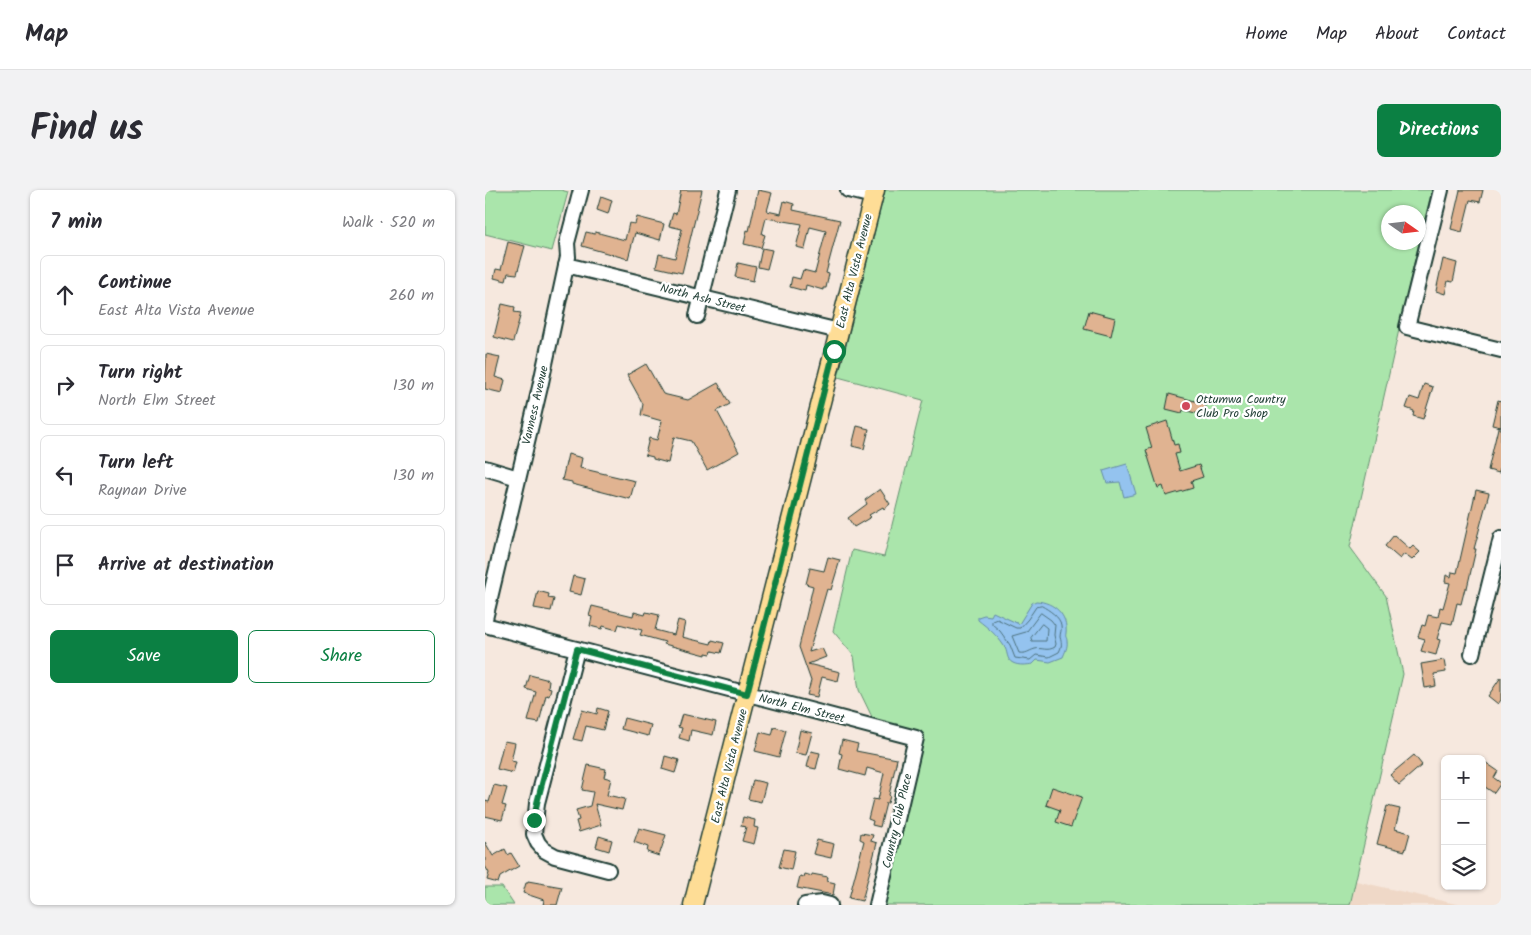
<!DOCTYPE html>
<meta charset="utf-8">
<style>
body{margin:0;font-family:Kalam,sans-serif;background:#f2f2f3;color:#2b2b33}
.controls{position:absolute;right:15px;bottom:15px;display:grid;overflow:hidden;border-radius:8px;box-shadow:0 1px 4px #0004}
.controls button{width:45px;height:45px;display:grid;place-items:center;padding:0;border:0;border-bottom:1px solid #e1e1e2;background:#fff;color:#2b2b33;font:25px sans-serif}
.compass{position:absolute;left:896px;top:15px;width:45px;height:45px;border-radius:50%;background:#fff;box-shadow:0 1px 4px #0004;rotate:104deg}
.stop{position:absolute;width:15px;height:15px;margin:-11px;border:4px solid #0b8043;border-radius:50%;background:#fff}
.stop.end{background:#0b8043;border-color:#fff;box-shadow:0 1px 5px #0008}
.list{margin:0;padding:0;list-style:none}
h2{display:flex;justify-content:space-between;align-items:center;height:65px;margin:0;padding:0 20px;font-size:21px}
h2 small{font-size:16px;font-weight:400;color:#7c7c81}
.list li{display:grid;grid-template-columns:32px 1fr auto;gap:15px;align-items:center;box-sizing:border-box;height:80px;margin:0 10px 10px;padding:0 10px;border:1px solid #e1e1e2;border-radius:8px}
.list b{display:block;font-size:19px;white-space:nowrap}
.list p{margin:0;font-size:16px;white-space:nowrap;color:#7c7c81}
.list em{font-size:16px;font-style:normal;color:#7c7c81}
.actions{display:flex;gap:10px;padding:15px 20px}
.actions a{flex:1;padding:11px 0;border:1px solid #0b8043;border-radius:8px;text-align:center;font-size:18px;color:#0b8043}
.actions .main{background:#0b8043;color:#fff}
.icon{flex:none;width:28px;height:28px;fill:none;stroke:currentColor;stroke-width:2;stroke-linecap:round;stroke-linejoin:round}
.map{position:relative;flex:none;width:1016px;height:715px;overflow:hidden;border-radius:8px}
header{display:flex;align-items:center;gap:30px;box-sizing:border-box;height:70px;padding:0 25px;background:#fff;border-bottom:1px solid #e1e1e2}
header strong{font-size:24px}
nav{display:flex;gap:28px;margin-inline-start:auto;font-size:18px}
.intro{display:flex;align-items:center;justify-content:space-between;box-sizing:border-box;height:120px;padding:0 30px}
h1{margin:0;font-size:35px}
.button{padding:12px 22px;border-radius:8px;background:#0b8043;color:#fff;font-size:18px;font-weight:700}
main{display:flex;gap:30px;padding:0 30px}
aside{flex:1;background:#fff;border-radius:8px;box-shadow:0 1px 4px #0004}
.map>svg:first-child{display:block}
.built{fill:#efd8c7}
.green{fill:#aae5ab;stroke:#649170;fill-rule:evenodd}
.water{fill:#94c3ef;stroke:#658da4}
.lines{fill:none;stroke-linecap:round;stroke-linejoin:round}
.shore{stroke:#4e737f;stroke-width:1}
.building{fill:#e0b391;stroke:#1f3d34}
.minor-casing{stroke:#1f3d34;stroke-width:18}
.major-casing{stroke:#1f3d34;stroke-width:21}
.minor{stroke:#fff;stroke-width:14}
.major{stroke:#fedd96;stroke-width:18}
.route{stroke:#0b8043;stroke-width:6}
.poi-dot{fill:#d1495b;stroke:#fff;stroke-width:2}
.labels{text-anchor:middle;stroke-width:4.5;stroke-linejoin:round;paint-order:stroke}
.street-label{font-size:12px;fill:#1f3d34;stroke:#fff}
.poi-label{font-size:12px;fill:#1f3d34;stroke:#fff;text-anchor:start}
</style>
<header>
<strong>Map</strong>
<nav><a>Home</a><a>Map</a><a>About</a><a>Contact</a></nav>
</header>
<div class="intro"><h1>Find us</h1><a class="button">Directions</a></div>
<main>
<aside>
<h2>7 min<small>Walk · 520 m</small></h2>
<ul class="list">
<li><svg class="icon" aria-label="ahead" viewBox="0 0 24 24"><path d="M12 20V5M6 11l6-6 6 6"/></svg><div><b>Continue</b><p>East Alta Vista Avenue</p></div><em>260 m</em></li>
<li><svg class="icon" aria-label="right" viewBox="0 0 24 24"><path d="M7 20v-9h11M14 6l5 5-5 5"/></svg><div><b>Turn right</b><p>North Elm Street</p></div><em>130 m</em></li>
<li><svg class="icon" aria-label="left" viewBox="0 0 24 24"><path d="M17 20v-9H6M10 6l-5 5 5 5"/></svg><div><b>Turn left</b><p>Raynan Drive</p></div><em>130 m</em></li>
<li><svg class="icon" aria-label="arrive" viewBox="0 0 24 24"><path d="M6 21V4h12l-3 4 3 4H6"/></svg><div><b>Arrive at destination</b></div></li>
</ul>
<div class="actions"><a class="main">Save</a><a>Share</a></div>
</aside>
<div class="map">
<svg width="1016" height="715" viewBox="0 0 1016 715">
<rect width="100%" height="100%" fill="#f6e8de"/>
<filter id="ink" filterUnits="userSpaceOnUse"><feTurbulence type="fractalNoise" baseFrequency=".02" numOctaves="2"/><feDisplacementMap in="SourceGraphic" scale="10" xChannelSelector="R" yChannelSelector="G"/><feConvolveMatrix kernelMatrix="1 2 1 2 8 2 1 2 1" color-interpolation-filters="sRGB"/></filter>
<g filter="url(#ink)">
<path class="built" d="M871,691L975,715H865Z"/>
<path class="green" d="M0,0H76L83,2L67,61L0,44Z
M400,0H947L929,73L865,357L901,406L918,484L865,715H395L436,544L388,529L374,500L369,466L348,441L367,360L399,367L438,210L353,187ZM904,22H934V52H904Z
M0,697H17L29,715H0Z"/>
<path class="water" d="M642,274L651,304L639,307L635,292L622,293L618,281Z
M551,411C569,412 583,425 581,443C580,448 582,447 582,451C583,457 580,462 578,467L565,472L552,470L548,474C542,475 534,476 528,473C521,470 523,461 519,456C512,445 503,438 493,430V427L499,425L506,426L508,422L534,434L547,413Z"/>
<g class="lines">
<path class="shore" d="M557,416C564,420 575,427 576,435C577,440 575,443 575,447C577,454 577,456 574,462L564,467L551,465L545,470L530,468L525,455L515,441L507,434V431L512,429L531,438H535L543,429L551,417Z
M556,423L566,430L570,435L569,445L571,454L570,457C562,462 557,457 550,459C543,461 542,464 534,463L527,446L541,442Z
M557,434L562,438L561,451H547L546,448Z"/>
</g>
<path class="building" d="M196,0H217L197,83L171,77L174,64L190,68L197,39L184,36L188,23L191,24Z
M273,0L287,3L282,21L296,24L299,11L309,14L308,20L355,30L341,83L344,84L341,98H338V100L321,95L320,101L305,97L307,87L315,89L318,80L330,83L341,41L325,37L320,59L311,57L317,34L281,28L277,44L280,45L276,58L259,54L262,40L264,41Z
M975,0H998L995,12L985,10L977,42L966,39Z
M116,6L127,10L123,24L112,20Z
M152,27L179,34L175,50L150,43L143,69L97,56L101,42L110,44V42L140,50L144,33L150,34Z
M23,52L40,56L32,84L23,83L21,91L9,88L11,79L16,80Z
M277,58L287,60L282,79L273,77Z
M958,69L972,73L968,92L963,91L960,104L951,101Z
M253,73L271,77L268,91L250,87Z
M17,114L30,117L29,122L36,123L28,152L9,147Z
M604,121L630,128L626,146L599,139Z
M1,164L15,167L10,187L20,190L17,203L0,199Z
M161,174L178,204L203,210L233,193L245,214L232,221L254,262L222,280L206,251L189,247L183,273L168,269V267L160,265L164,248L172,250L177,231L156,225L158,214L142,185Z
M939,194L948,197L938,229L928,226L929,221L921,218L925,207L934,210Z
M684,204L721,214L719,225L698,220L697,223L681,219Z
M1013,210L1016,211V237L1007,235Z
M682,231L689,255L693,254L695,263L690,264L695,281L714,275L718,287L706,291L708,298L681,306L678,296L673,298L671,292L661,260L667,258L661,238Z
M372,236L384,239L379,259L367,256Z
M1013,238H1016V273L1014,283L1003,280Z
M83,264L97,268L95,278L150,291L145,309L87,294V292L77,290Z
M395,299L405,314L399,319L398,317L384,325L386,327L369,337L363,328L382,314L380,310Z
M991,300L1004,303L989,359H991L982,398H980L976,414L972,413L967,434L957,432L952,449L955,450L951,465L936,461L940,449L933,447L937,435L940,436L943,425L953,427L955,417L958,418L965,393L960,392L961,385L966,387L967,382L972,383Z
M909,345L925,359L928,356L935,362L927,370L919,364L915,369L900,356Z
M343,367L355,370L346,400L342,399L324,462L337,458L341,467L323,474L355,482L353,491L337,487L332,507L322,505L326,491L314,457L328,396L321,394L325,378L339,381Z
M88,386L100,389L96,405L84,402Z
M53,401L64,404L63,408L69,409L66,421L49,418Z
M107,416L148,426L149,422L160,425L161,422L174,425L170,440L189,445L193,430L200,432L197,447L226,454L227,450L239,453L236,463L227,461L226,464L221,463V465L179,454L180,452L155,445L157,440L134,434L132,440L118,436L117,439L105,436L107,427L104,426Z
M959,470L961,482L949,484L951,496L940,498L936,474Z
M45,485L64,490L63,497L66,498L64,506L61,505L54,533L43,531L51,502L41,499Z
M1016,487V510L1013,514L1003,506Z
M113,518L123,521L118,540L101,536L97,551L88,549L97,520L112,524Z
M197,524L231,532L228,545L206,540L204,551L194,548L197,538L193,537Z
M139,528L166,535L163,546L136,539Z
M289,537L301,540L294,567L270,561L275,542L287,545Z
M315,540L327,543L321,565L310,563Z
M357,550L373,554L371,561L412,569L404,605L405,606L403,613H401L395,637L387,635L388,631L383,629L388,609L393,610L399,583L382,578L380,586L354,579L357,564L354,563Z
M19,551L30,553L26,571L31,572L28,583L12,579Z
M326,561L335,563L331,579L322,577Z
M929,565L937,575L914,595L905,585Z
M180,566L194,570L190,583L177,579Z
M997,570L1013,581L1009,588L1016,593L1009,603L997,595Z
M103,575L121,579L119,587L126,589L122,605L140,609L137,620L110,614L116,635L94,642L91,631L94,630L91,620L105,616L108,602L97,600Z
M268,590L281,593L276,612L263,609Z
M9,595L22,598L17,615L21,616L17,630L0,626V611L4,612Z
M567,597L597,607L586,637L571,632L575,620L561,615Z
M902,616L915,619L910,639L925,643L920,661L892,654Z
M258,627L270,630L269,637L273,638L269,654L257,651L261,637L256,636Z
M154,638L181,645L174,666L162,662L163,657L149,652Z
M376,643L388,645L386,651L392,653L377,711L364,708L379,651L375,649Z
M114,646L127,650L124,661L111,657Z
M332,650L349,654L346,668L328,664Z
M0,652L8,666L20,659L23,665L26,663L34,676L15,687L13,693L2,690L4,683L0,676Z
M299,659L310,661L306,680L294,677Z
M320,684L327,686V684L343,687L342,691L350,693L348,705L312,698L315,686L319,687Z
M43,691L77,697L72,715H58L59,710L38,703L41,693H43Z"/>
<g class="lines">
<g class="minor-casing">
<path id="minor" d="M363,0L388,6
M956,0L922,137L1016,160
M81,75L354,141
M212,126L243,0
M0,278L33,288
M0,429L55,197L83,67L82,53L96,0
M0,435L431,548L392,715
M92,459L52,613L49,644L53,653L59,660L70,666L123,680
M987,464L1016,348
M320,715L337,713L345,715"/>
</g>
<g class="major-casing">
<path id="major" d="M208,715L390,0"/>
</g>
<use href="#minor" class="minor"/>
<use href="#major" class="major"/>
</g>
</g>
<g class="lines" filter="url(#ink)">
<path class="route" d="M49,630L52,613L92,459L262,504L349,161"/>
</g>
<circle class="poi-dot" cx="701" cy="216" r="5"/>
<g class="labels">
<g class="street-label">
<text transform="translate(369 81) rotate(-76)" y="4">East Alta Vista Avenue</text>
<text transform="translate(218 108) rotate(14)" y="4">North Ash Street</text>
<text transform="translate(50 215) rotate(-77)" y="4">Vanness Avenue</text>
<text transform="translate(317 518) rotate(14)" y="4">North Elm Street</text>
<text transform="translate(244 576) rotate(-76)" y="4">East Alta Vista Avenue</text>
<text transform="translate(412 631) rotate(-77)" y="4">Country Club Place</text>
</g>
<g class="poi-label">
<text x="711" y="213">Ottumwa Country<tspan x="711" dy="14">Club Pro Shop</tspan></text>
</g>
</g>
</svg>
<div class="controls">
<button>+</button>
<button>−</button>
<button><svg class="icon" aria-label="layers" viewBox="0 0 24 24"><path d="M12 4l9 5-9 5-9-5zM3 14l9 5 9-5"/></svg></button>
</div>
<svg class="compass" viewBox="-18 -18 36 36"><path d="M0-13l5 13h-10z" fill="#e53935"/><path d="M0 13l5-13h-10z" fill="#7c7c81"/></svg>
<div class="stop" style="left:349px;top:161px"></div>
<div class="stop end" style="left:49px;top:630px"></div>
</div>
</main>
